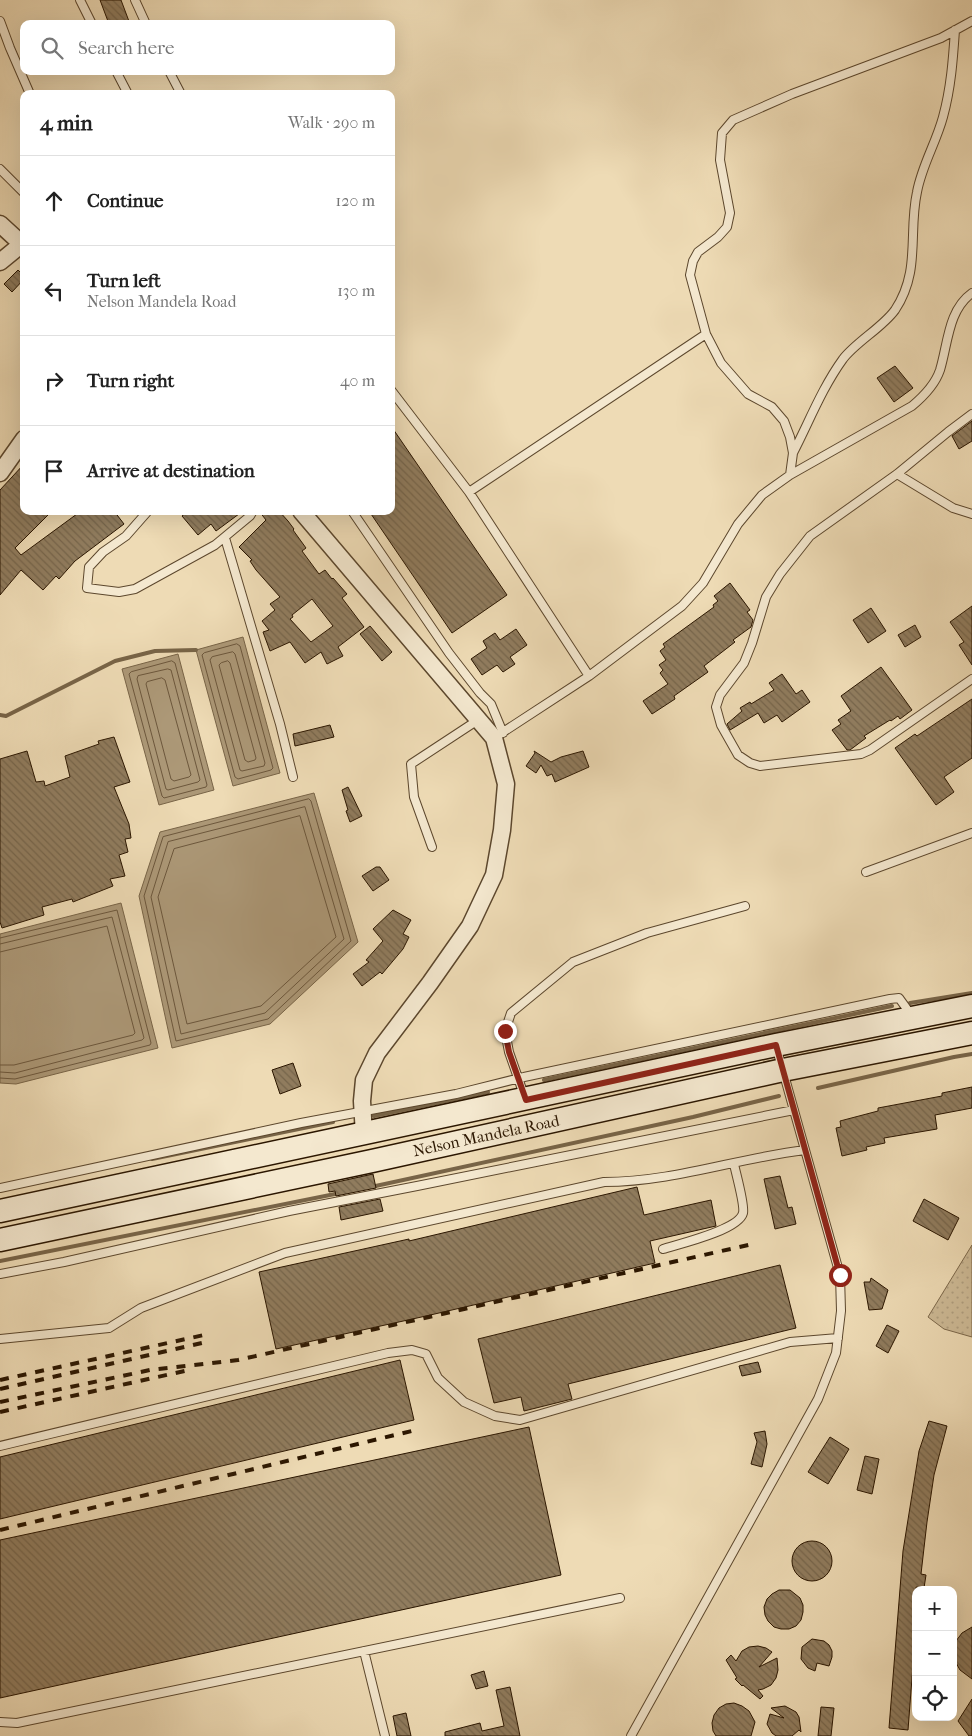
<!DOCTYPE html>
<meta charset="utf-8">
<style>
body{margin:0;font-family:"IM FELL French Canon",serif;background:#f6f6f6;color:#222}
.controls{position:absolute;right:15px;bottom:15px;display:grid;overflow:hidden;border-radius:10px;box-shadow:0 5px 20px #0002}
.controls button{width:45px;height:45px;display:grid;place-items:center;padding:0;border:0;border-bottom:1px solid #e0e0e0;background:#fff;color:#222;font:25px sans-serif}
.stop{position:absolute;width:15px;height:15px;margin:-11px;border:4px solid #8f2418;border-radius:50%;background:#fff}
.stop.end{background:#8f2418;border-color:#fff;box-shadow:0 1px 5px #0008}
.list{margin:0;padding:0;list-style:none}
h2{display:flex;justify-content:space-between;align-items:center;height:65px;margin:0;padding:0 20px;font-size:21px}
h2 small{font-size:16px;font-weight:400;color:#767676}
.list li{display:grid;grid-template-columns:32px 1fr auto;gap:15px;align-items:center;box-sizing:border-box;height:90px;padding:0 20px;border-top:1px solid #e0e0e0}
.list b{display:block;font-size:19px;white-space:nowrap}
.list p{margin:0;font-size:16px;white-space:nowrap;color:#767676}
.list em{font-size:16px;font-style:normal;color:#767676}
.icon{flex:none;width:28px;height:28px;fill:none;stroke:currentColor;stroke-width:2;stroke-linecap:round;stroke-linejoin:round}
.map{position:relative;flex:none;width:972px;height:1736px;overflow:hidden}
.search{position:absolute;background:#fff;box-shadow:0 5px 20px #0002;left:20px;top:20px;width:375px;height:55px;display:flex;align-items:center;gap:12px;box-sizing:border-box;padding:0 18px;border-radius:10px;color:#767676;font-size:19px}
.panel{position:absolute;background:#fff;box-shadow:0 5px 20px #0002;left:20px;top:90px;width:375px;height:425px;border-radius:10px}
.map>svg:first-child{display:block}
.grass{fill:url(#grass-dots);stroke:#7c684b}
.water{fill:#ac9877;stroke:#786447}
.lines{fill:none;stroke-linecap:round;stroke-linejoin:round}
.shore{stroke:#6c573c;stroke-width:1}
.stream{stroke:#786447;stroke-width:4}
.building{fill:url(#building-back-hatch);stroke:#2b1600;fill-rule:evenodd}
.service-casing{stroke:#5c472d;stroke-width:10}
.minor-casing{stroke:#5c472d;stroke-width:19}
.secondary-casing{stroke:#2b1600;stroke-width:25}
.service{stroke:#f4e8cf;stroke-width:8}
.minor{stroke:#f4e8cf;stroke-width:16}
.secondary{stroke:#f4e8cf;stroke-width:22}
.rail{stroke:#2b1600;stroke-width:4;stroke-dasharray:9 9;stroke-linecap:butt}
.route{stroke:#8f2418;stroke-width:6}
.labels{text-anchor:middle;stroke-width:4.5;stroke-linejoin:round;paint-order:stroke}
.street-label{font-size:16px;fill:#2b1600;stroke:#f4e8cf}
</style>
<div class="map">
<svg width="972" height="1736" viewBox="0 0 972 1736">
<defs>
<pattern id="grass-dots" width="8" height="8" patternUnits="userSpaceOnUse" patternTransform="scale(1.25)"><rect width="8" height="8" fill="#cdba96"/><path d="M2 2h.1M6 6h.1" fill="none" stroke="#b09f80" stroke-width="1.8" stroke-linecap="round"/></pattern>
<pattern id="building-back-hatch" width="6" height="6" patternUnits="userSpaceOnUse" patternTransform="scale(1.25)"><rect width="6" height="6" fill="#907c5e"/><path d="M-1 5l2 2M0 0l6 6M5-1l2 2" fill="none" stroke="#76654b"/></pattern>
</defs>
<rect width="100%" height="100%" fill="#eedbb5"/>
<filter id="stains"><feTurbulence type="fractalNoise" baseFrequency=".004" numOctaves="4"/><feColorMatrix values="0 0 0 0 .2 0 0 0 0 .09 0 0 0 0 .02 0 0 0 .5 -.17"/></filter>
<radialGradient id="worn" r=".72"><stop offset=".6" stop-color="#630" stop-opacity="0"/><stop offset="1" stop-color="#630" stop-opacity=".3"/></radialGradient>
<path class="grass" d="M972,1245V1337L944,1329L928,1317Z"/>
<path class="water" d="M243,637L280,773L233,786L196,650Z
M178,654L214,790L159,805L122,669Z
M314,793L358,942L270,1024L172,1048L139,896L160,832Z
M121,903L158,1048L16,1084L0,1083V934Z"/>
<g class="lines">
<path class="shore" d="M237,644L240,646L273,768L271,770L238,779L235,777L202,655L204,653Z
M233,652L235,654L265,763L264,766L242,771L240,770L210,660L212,657Z
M172,661L175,663L207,785L206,787L164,798L162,796L129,674L131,672Z
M228,661L230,663L256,758L255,760L248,762L245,760L219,665L221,663Z
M168,669L171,670L200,780L198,782L168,790L166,789L137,679L138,676Z
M162,678L165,680L191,775L189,777L174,781L171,779L146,684L147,682Z
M309,799L311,801L351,941L268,1019L176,1041L144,896L163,837Z
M305,807L344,939L265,1013L181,1034L151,897L168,842Z
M300,816L336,937L261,1006L187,1024L158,897L174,849Z
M0,938L117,910L151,1043L150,1045L15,1079L0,1078
M0,944L112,917L144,1038L142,1040L15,1073L0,1072
M0,952L107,926L135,1033L133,1035L14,1065H0"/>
<path class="stream" d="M0,715L6,716L115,661L155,651L196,650
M910,1003L972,993
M544,1080L892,1006
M818,1088L954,1057L972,1054
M374,1116L488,1092
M152,1159L333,1122
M371,1187L693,1117L779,1096
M0,1261L340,1193"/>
</g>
<path class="building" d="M100,0H121L130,24H109Z
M18,270L24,276V279L12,292L4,284Z
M895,366L913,388L894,402L877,378Z
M972,421V441L959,449L952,436Z
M391,426L507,595L452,633L369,511H391Z
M24,464V511H52L15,548L21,555L81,511H114L124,524L75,561L59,579L56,576L43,590L21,570L0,595V490Z
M188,511H243L216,531L211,524L198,535L182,516Z
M259,511H279L288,521L294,529L293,530L306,548L302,551L319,574L325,570L332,579L333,578L347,594L342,598L364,627L338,647L343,656L327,664L321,652L305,663L290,642L270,651L263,632L269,630L262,621L275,610L270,604L280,597L256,570L250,561L252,560L239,547L266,520ZM312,599L333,626L311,642L290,619L293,617L292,615Z
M730,583L750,610L747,612L753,620L751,627L733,640L735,642L704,666L708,672L674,696L675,699L652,714L643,701L668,684L660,673L663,670L659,665L666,660L660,651L665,647L663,644L714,607L713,605L718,601L714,596Z
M972,606V665L959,645L964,642L950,622Z
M871,608L886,631L868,643L853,620Z
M915,625L921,637L905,647L898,635Z
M370,626L392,652L382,661L360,634Z
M516,629L527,645L510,657L515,664L503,672L497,665L482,675L471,659L487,648L483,641L495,633L500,640Z
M881,667L912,710L900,719L898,716L891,721L890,720L864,736L866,738L850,750H847L832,730L841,724L838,720L851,711L841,696Z
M782,674L796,694L802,690L810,702L782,722L777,715L764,723L758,713L730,730L727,724L742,711L740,708L750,702L751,704L774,690L769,683Z
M972,699V758L944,777L954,792L936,805L895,748L915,734L917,736Z
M330,725L334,737L295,746L293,734Z
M114,737L130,782L114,787L129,824L131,838L125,839L128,852L119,855L125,876L110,879L113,886L73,902L72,899L42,907L44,915L2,928L0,922V759L27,751L36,782L44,781L45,786L70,777L65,756L99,744L98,741Z
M534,751L551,762L561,757L583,751L589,767L555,782L552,774L547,776L541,765L536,773L526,766L535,753Z
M348,787L362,816L350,822L346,811L348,810L342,790Z
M376,867H380L389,880L373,891L362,876Z
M393,910L411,920L403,934L409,937L403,949L382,974L380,972L362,986L353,974L369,962L366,960L383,941L373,929Z
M293,1063L301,1086L280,1094L272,1070Z
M972,1087V1108L935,1115L937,1129L884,1138L885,1143L866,1147L867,1150L842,1156L836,1128L841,1127L840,1121L878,1111V1108L942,1096V1093Z
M373,1174L376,1188L336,1196L335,1191L329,1192L328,1184Z
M780,1176L788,1208L792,1207L796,1224L775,1229L764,1179Z
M637,1187L644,1215L711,1200L716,1226L650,1241L655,1263L426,1316L276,1349L259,1272L409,1239V1241Z
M380,1199L383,1211L341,1220L339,1207Z
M924,1199L959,1218L948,1240L913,1221Z
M780,1265L796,1328L568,1384L572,1399L524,1411L521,1397L494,1403L478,1339Z
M871,1278L888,1290L882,1309L869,1310L864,1282H870Z
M887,1325L899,1331L888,1353L876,1346Z
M400,1360L414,1420L0,1519V1457Z
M758,1362L761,1372L742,1376L739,1366Z
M929,1421L947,1426L934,1475L927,1522L921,1574L926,1575L924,1588L916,1587V1626L908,1730L889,1728L903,1551L919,1451Z
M529,1427L561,1575L0,1698V1540Z
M765,1431L767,1444L762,1467L751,1464L757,1442L754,1433Z
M830,1437L849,1449L828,1484L808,1472Z
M865,1456L879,1459L872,1494L857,1490Z
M792 1561a20 20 0 1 1 40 0a20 20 0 1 1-40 0Z
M779,1590H790L800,1598L803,1605V1612L801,1620L796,1626L789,1629H781L774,1627L768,1621L765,1615L764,1607L767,1599L772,1594Z
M972,1627V1679L960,1670L955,1661L954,1651L956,1641L962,1633Z
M812,1639L824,1641L829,1645L832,1651V1657L829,1666L817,1663L815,1671L808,1668L801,1659L802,1647Z
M758,1646L766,1648L772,1652L759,1667L777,1658L778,1670L776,1678L771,1685L763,1689L758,1690L763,1696L760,1699L743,1685L742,1686L735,1679L737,1678L726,1660L731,1655L736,1661L742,1651L749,1647Z
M484,1671L488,1686L476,1689L471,1675Z
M510,1687L520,1736H445V1732L480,1723L482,1731L504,1726L496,1690Z
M972,1699V1736H969L958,1721Z
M734,1703L742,1706L749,1711L755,1722L751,1736H716L713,1731L712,1723L714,1715L719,1708L726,1704Z
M785,1706L796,1712L799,1717L801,1732L799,1730L792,1736H776L772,1733L767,1724L770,1714L784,1718L771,1708Z
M821,1707L834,1708L831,1736H818Z
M406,1713L411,1736H397L393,1716Z"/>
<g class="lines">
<g class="service-casing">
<path id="service" d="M80,0L92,24
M135,0L146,24
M0,21L10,48L30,94
M116,71L128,94
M169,71L181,94
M0,169L24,193
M391,390L469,492L589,676
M972,414L948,432L897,474L810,536L780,574L766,597L752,643L744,663L720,695L716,707L721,725L738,755L750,763L760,766L861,754L870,750L972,679
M793,453C809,422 822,388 843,359C856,342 883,327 895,310C921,271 908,233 917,192C922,165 936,143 943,117C951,88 953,59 955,30
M897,474L953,508L972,514
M790,475L793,453L790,437L784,421L772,407L748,394L721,363L706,334L690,275L693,261L698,252L718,237L727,227L730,213L720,160L722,133L733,120L758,109L792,94L941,38L972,21
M469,492L706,334
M148,511L126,536L103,552L89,567L87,588L119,592L135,589L215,545L250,516L253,511
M352,511L449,653L480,693L491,704L503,733
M225,538L280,724L293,777
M494,738L589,676L682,606L703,583L738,524L762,495L790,475L912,406C924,396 935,385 940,370C948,344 948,310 972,293
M432,847L414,797L411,764L478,720
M866,872L972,833
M525,1098L509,1052L505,1031L511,1013L573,962L647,933L745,906
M0,1188L301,1123L456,1094L524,1077L890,999L899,998L912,1016
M663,1249C679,1244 739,1230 743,1213C745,1205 736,1174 734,1164
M0,1274L64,1262L289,1211L417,1186L794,1110
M0,1339L109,1328L141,1308L285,1253L604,1182C673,1182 738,1158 805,1150
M0,1446L388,1353L412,1350L426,1354L438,1378L464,1402L495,1416L520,1420L790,1342L838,1338
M364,1651L385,1736
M0,1722L17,1723L620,1598
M631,1736L818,1399L836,1353L841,1311L840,1275L776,1046"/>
</g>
<g class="minor-casing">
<path id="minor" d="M0,224L24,246
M0,262L22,244
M0,473L24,439
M301,511L494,738L506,784L502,830L494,875L470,926L430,983L377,1053L364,1080L362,1101L364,1135"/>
</g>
<g class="secondary-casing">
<path id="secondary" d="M0,1211L776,1045L972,1006
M0,1240L372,1161L783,1070L972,1033"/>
</g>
<use href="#service" class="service"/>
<use href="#minor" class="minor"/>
<use href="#secondary" class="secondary"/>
<path class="rail" d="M0,1380L204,1335
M0,1389L206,1342
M0,1402L150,1370L238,1360L757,1243
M0,1412L189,1370
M0,1530L420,1429"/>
</g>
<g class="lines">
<path class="route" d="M505,1031L509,1052L526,1100L776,1045L840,1275"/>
</g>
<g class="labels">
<g class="street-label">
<text transform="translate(486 1135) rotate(-12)" y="6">Nelson Mandela Road</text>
</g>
</g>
<rect width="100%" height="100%" filter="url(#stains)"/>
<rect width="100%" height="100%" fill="url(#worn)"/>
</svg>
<div class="controls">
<button>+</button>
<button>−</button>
<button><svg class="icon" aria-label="locate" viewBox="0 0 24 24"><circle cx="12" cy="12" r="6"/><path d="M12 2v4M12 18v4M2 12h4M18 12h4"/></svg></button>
</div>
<div class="stop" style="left:840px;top:1275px"></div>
<div class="stop end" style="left:505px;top:1031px"></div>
<div class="search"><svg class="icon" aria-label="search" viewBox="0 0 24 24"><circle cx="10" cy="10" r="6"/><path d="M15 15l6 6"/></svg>Search here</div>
<section class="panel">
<h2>4 min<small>Walk · 290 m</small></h2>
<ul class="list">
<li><svg class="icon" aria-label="ahead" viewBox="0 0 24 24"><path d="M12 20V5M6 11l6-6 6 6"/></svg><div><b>Continue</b></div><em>120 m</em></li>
<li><svg class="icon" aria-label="left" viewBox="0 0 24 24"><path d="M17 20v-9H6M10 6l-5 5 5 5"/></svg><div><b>Turn left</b><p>Nelson Mandela Road</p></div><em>130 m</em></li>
<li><svg class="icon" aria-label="right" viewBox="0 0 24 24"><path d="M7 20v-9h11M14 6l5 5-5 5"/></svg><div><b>Turn right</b></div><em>40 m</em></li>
<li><svg class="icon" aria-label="arrive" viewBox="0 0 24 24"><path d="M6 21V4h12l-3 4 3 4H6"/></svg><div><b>Arrive at destination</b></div></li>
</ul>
</section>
</div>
